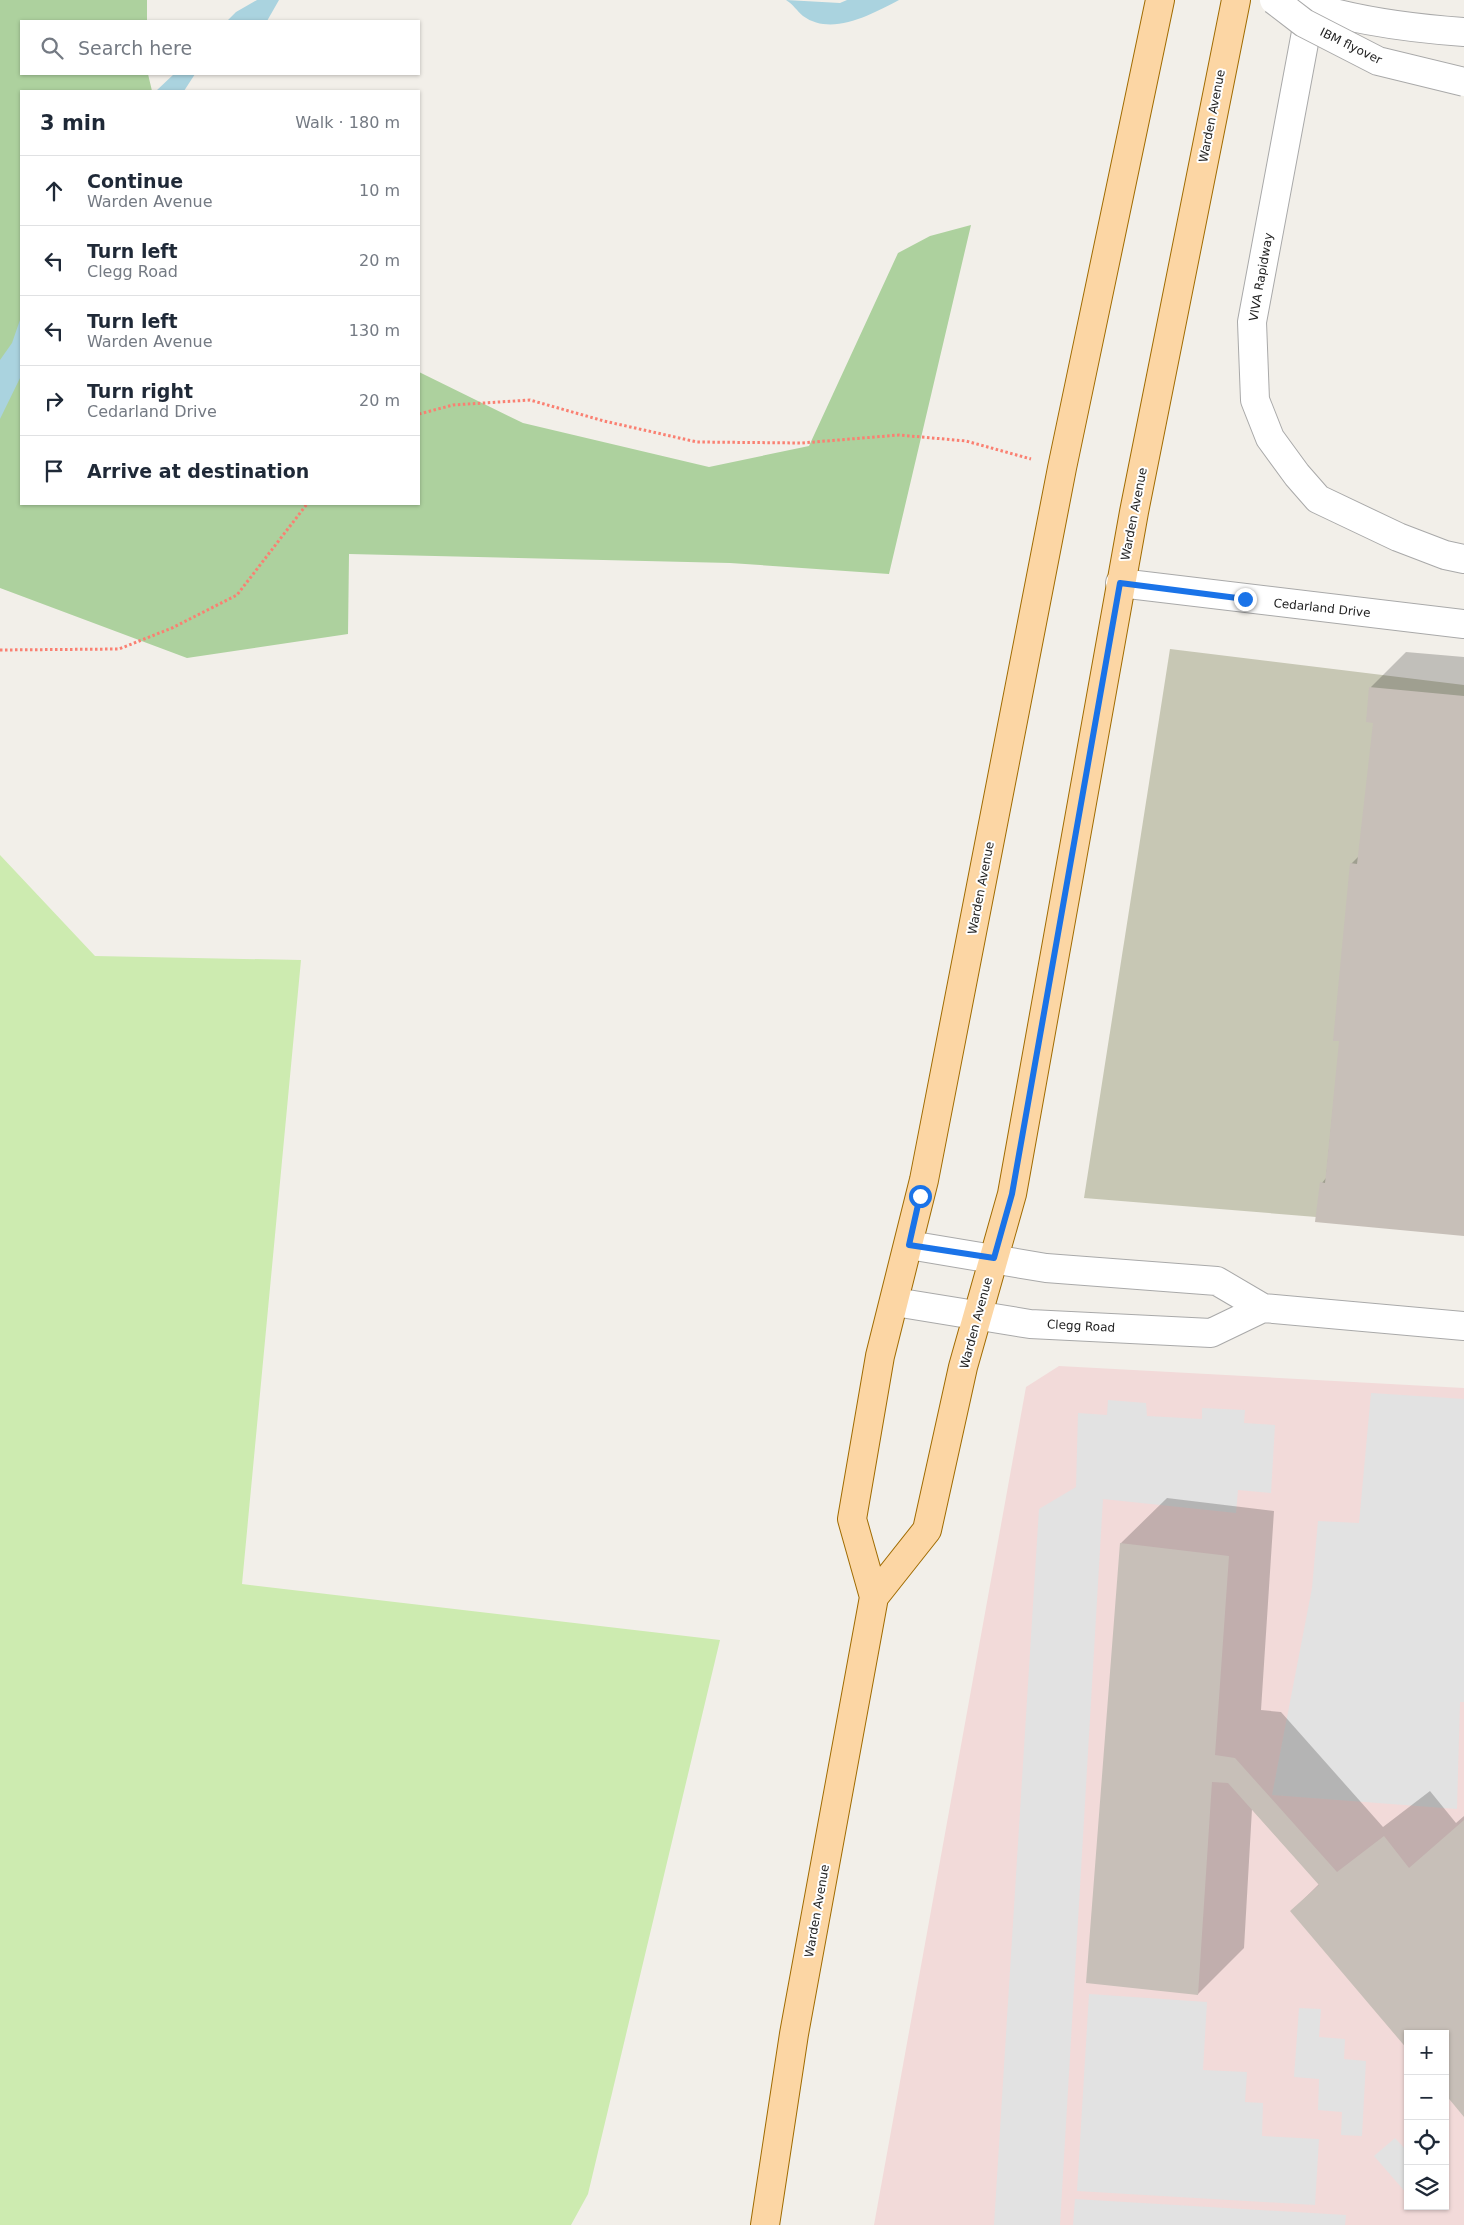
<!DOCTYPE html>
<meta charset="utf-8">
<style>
body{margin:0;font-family:"DejaVu Sans",sans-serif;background:#f6f6f7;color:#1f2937}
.controls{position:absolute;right:15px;bottom:15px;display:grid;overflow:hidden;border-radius:0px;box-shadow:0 1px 4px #0004}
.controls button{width:45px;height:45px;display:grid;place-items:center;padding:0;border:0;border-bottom:1px solid #e0e1e3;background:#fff;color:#1f2937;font:25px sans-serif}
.stop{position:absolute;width:15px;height:15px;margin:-11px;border:4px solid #1a73e8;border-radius:50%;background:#fff}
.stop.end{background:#1a73e8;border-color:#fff;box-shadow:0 1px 5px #0008}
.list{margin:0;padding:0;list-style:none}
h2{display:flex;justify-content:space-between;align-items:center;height:65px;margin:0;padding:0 20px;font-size:21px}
h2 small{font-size:16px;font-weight:400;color:#747a83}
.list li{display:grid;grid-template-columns:32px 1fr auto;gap:15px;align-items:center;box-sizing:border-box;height:70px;padding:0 20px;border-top:1px solid #e0e1e3}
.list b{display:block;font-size:19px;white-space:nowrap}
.list p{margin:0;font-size:16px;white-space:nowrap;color:#747a83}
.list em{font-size:16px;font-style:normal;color:#747a83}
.icon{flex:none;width:28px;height:28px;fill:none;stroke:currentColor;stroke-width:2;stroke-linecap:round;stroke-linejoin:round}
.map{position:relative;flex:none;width:1464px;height:2225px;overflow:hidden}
.search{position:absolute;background:#fff;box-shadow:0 1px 4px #0004;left:20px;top:20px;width:400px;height:55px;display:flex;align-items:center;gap:12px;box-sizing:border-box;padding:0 18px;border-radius:0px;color:#747a83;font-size:19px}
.panel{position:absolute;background:#fff;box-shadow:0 1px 4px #0004;left:20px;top:90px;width:400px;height:415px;border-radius:0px}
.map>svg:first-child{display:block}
.commercial{fill:#f2dad9;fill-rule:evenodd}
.construction{fill:#c7c7b4}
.grass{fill:#cdebb0}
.forest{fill:#add19e}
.parking{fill:#e2e2e2}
.water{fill:#aad3df}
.shadow{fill:#0003}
.building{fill:#c7bfb8}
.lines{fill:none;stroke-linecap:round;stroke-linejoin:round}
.minor-casing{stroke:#a9a9a9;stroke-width:30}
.major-casing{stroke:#a06b00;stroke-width:30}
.path{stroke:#fa8072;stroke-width:3;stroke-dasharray:2.5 2.5;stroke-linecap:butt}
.minor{stroke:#fff;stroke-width:28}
.major{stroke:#fcd6a4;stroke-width:28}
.minor-bridge-casing{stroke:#a9a9a9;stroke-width:30;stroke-linecap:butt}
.minor-bridge{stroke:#fff;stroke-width:28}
.route{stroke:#1a73e8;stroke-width:6}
.labels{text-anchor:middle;stroke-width:4;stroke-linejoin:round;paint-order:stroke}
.street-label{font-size:12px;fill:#222;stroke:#fff}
</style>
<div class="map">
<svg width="1464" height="2225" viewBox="0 0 1464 2225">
<rect width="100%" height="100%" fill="#f2efe9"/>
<path class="commercial" d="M1059,1366L1464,1388V2225H874L1026,1387ZM1408,2034H1445V2206H1408Z"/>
<path class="construction" d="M1170,649L1464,685V1229L1084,1198Z"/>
<path class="grass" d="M0,855L95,956L301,960L242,1584L720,1640L588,2194L571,2225H0Z"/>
<path class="forest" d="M0,0H147V21H21V74H148L152,91H21V504H419V372L523,423L709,467L809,446L898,253L930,236L971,225L889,574L730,563L349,554L348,634L187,658L0,588Z"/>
<path class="parking" d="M1371,1393L1464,1399V1702H1460L1457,1809L1272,1795L1312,1588L1318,1521L1359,1523Z
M1108,1400L1146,1403L1147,1416L1202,1419V1408L1245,1410L1244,1423L1275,1425L1271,1493L1238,1490L1236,1513L1103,1499L1060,2225H994L1039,1509L1076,1487L1078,1413L1107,1415Z
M1089,1994L1207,2002L1203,2070L1247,2072L1245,2102L1263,2103L1262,2136L1319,2139L1315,2205L1077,2191Z
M1299,2008L1321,2009L1319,2037L1345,2039L1344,2059L1366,2061L1362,2136L1341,2135L1342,2112L1318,2110L1319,2079L1294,2077Z
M1395,2138L1408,2152V2195L1374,2156Z
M1075,2199L1346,2215L1345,2225H1073Z"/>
<path class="water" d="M257,0H279L267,21H227L236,12Z
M786,0L840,3L847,0H899C872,14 832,37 803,16C797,11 793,4 786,0Z
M174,74H195L184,91H156Z
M21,317V376L0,419V360L12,343Z"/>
<path class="shadow" d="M1406,652L1464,657V1234L1322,1183L1326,1178L1340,1040L1351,864L1359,856L1374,722L1371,687Z
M1167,1498L1274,1511L1261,1710L1281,1712L1383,1827L1430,1791L1456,1823L1464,1816V2115L1445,2034L1292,1911L1319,1884L1252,1809L1244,1948L1198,1994L1121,1543Z"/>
<path class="building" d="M1369,687L1464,696V1236L1315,1222L1320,1182L1325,1183L1339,1041H1333L1350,863L1357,864L1373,723L1366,722Z
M1120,1543L1229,1556L1215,1755L1235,1758L1337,1872L1384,1836L1409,1868L1464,1820V2117L1445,2094V2034H1408V2050L1290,1911L1319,1885L1228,1783L1212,1782L1198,1995L1086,1983Z"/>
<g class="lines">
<g class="minor-casing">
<path id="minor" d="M1312,0L1252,322L1255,400L1270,438L1297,475L1318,499L1398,537L1445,555L1464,559
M1294,1C1347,20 1407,28 1464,32
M1120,583L1464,624
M909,1245L1046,1268L1217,1281L1263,1308L1464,1326
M895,1302L1030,1324L1211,1333L1263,1308"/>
</g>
<g class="major-casing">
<path id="major" d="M874,1597L927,1530L963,1367L1012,1194L1134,512L1236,0
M765,2225L794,2034L874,1597L852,1519L880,1356L924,1180L1062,468L1160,0"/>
</g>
<path class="path" d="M419,414L453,405L530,400L604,421L697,442L802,443L899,435L966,441L1031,459
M0,650L119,649L172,628L237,595L307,504"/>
<use href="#minor" class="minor"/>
<use href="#major" class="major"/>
<g class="minor-bridge-casing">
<path id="minor-bridge" d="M1274,0L1304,23L1378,61L1464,82"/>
</g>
<use href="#minor-bridge" class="minor-bridge"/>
</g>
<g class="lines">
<path class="route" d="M920,1196L909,1245L994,1258L1012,1194L1120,583L1245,599"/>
</g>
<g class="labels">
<g class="street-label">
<text transform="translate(1351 46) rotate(26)" y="4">IBM flyover</text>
<text transform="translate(1212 116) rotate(-79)" y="4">Warden Avenue</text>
<text transform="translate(1261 277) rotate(-80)" y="4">VIVA Rapidway</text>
<text transform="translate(1134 514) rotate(-79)" y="4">Warden Avenue</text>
<text transform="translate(1322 608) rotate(6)" y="4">Cedarland Drive</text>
<text transform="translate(981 888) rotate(-79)" y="4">Warden Avenue</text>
<text transform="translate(976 1323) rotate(-75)" y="4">Warden Avenue</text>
<text transform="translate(1081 1326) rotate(3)" y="4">Clegg Road</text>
<text transform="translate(817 1911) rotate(-80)" y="4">Warden Avenue</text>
</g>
</g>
</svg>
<div class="controls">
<button>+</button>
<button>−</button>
<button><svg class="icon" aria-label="locate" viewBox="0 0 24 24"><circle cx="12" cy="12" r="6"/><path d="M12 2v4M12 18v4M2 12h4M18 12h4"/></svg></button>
<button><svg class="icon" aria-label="layers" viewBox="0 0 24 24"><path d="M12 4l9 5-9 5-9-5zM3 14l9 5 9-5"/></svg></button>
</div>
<div class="stop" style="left:920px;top:1196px"></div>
<div class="stop end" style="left:1245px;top:599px"></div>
<div class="search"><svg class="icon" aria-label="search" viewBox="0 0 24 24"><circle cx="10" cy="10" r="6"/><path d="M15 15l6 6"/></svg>Search here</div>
<section class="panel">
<h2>3 min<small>Walk · 180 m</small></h2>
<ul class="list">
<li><svg class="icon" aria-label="ahead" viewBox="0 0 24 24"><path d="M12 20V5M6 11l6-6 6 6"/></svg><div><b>Continue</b><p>Warden Avenue</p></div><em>10 m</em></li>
<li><svg class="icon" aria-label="left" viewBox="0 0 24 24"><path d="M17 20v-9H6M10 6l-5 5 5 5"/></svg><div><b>Turn left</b><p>Clegg Road</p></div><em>20 m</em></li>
<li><svg class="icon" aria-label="left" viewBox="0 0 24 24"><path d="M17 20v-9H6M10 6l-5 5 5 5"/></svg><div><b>Turn left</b><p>Warden Avenue</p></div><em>130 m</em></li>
<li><svg class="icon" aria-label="right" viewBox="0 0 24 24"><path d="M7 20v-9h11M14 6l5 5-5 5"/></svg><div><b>Turn right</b><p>Cedarland Drive</p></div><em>20 m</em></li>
<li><svg class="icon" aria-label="arrive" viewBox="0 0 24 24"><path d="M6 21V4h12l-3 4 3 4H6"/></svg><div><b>Arrive at destination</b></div></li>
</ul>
</section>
</div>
